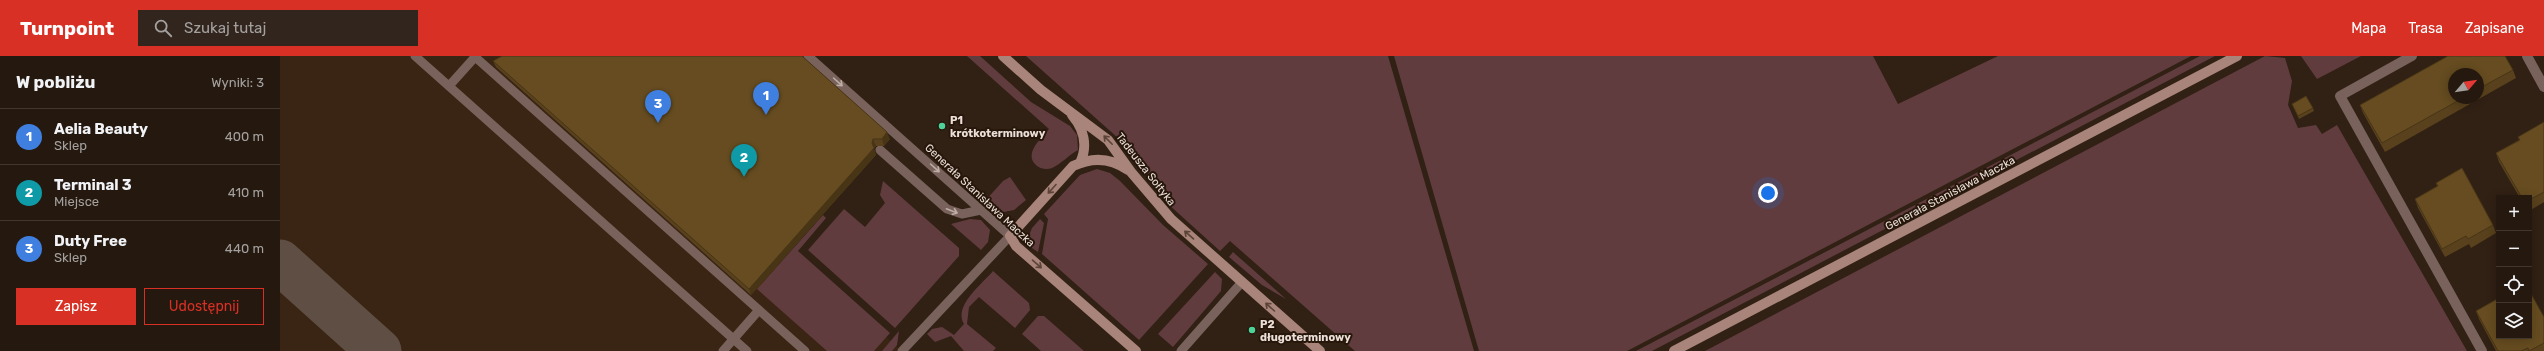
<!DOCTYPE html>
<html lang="pl">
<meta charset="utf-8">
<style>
body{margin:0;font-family:Rubik,sans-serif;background:#31251d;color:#f1f3f6}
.controls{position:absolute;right:12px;bottom:12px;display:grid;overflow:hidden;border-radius:0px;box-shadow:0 2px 10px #0003}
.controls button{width:36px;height:36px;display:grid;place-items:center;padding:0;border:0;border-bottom:1px solid #42372f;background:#25180f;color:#f1f3f6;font:20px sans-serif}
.compass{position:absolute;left:2168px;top:12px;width:36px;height:36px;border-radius:50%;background:#25180f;box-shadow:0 2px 10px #0003;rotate:61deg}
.you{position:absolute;left:1488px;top:137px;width:14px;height:14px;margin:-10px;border:3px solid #fff;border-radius:50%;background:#1a73e8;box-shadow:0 0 0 6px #1a73e833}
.badge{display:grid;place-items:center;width:26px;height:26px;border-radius:50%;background:#d93025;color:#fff;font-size:13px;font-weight:700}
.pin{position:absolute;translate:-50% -33px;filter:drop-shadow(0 1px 2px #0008)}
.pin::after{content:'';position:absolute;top:21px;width:14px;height:12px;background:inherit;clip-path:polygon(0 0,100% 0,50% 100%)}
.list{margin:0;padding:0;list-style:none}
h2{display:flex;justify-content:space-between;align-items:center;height:52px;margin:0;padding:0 16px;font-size:17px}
h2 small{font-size:13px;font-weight:400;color:#a3a09e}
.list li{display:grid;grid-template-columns:26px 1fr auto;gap:12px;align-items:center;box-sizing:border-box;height:56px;padding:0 16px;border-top:1px solid #42372f}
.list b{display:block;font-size:15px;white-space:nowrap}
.list p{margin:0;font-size:13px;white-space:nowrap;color:#a3a09e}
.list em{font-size:13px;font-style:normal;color:#a3a09e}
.actions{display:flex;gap:8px;padding:12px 16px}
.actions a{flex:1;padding:9px 0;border:1px solid #d93025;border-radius:0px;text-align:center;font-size:14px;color:#d93025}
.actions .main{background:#d93025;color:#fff}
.icon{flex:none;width:22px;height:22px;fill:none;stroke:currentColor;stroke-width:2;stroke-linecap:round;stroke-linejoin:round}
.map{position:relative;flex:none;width:2264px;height:295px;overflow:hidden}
header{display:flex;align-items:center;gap:24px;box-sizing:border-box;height:56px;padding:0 20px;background:#d93025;color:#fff}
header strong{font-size:19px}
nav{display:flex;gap:22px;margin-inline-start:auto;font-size:14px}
.search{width:280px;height:36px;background:#31251d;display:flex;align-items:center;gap:10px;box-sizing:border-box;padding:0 14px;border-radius:0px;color:#a3a09e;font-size:15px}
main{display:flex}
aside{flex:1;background:#25180f}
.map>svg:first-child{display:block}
.built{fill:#3a2413}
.green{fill:#613c3e}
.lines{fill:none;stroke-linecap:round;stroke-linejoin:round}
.taxiway{stroke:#5e4e44;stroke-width:45}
.lane{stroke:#78625b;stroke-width:9}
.street{stroke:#78625b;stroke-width:10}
.secondary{stroke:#a8847a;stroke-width:10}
.wall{fill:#58411c;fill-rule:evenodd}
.shaded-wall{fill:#473516}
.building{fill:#664c20;stroke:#473516}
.oneway{stroke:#bdada5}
.oneway2{stroke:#5b4337}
.poi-dot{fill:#4dd39a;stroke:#27170b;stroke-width:1.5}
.labels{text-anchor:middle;stroke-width:4;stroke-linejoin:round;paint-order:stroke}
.poi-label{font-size:11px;font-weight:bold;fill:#ebdfd7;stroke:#27170b;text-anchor:start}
.street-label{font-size:11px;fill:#ebdfd7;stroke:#27170b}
</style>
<header>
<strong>Turnpoint</strong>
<div class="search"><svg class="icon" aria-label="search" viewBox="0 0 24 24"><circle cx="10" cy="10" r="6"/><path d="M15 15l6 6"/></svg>Szukaj tutaj</div>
<nav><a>Mapa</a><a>Trasa</a><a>Zapisane</a></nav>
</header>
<main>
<aside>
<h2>W pobliżu<small>Wyniki: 3</small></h2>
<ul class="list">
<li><span class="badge" style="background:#3f7fe0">1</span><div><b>Aelia Beauty</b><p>Sklep</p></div><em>400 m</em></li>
<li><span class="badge" style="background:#0f9aa8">2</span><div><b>Terminal 3</b><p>Miejsce</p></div><em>410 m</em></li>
<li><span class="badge" style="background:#3f7fe0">3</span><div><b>Duty Free</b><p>Sklep</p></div><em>440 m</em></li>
</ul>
<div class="actions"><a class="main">Zapisz</a><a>Udostępnij</a></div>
</aside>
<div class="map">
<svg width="2264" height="295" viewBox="0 0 2264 295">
<rect width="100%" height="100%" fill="#312014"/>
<path class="built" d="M0,0H464L587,109L510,195L622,295H0Z"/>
<path class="green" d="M687,0H700L751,46L790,70L797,79L798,94C789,99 781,108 772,112C767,114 761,113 757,110C742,98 762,82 769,73Z
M746,0H1108L1194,295H1075L950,185L940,195L887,147L847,90Z
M1114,0H1593L1618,48L1718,0H1911L1347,295H1199Z
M1920,0H1935L1372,295H1356Z
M1985,0L2005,2L2012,25L2008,49L2018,72L2036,69L2042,78L2057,69L2187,295H1425Z
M2021,0H2081L2037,23Z
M817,113L830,117L840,125L883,169L928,208L859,284L762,198L768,163L764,158L800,119Z
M730,121L746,144L734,154L719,157L704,146L723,125Z
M603,125L679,192V200L615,272L528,194L564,153L585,171L605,147L600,139Z
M543,159L546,162L518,195L610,277L594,295H547L477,233Z
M690,163L701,164L710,174L708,186L701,194L671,168Z
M760,163L764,167L758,196L752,192L748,182L752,172Z
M953,196L1006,243L982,229L949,201Z
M713,215L749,247L750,254L735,272L699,241L689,251L687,268L716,292L713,295H684L671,280L655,286L647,278L652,273L662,271L674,279L684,268C673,250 702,228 713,215Z
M935,216L942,223L941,235L893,291L878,278Z
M758,260H764L804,295H761L742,278Z
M619,275L617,289L612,295H602Z"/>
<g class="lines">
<path class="taxiway" d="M0,206L99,295"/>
<path class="lane" d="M135,0L467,295
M194,0L525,295
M528,0L730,180L622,295
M169,30L195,1
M600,94L667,153L682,158L701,154
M443,295L479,254
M901,295L962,226"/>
<path class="street" d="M2132,0L2060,40L2202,295
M2247,0L2264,31"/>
<path class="secondary" d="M723,0L761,34L828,84L851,116L891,163L1040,295
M792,59C804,73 808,90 800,107
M848,114C831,102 812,101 793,110L730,180L736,190L856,295
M1394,295L1957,0"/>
</g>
<path class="wall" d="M2168,0H2225L2233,14L2236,22L2105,96L2083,57L2080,49ZM2174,18H2198V42H2174Z
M213,5L610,83L604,90H596L594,93L596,99L471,239L216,11Z
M2012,48L2033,52L2034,55L2019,63Z
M2264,66V146L2249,155V142H2240L2219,106L2216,97L2239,84L2238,81Z
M2156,127L2213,169L2216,177L2191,192L2189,188L2165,201L2138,152L2135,143L2157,130Z
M2217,239L2264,261V295H2216L2199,263L2196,255L2219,242Z"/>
<path class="shaded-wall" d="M607,76L610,83L604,90L602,83Z
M593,83L596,90L594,93L596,99L471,239L469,233L592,87Z"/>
<path class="building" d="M222,0H522L607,76L602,83H593L592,87L594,92L469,233L213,5Z
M2168,0H2225L2233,14L2198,33V18H2174V42H2183L2102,87L2080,49Z
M2026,40L2033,52L2018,60L2012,48Z
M2264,66V136L2249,144V142H2242L2216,97L2240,84L2238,81Z
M2182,112L2213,169L2188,183L2186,180L2162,193L2135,143L2158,130L2156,127Z
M2249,234L2264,261V287L2249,295L2248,292L2241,295H2218L2196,255L2219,242V280H2249Z"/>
<defs><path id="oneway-shaft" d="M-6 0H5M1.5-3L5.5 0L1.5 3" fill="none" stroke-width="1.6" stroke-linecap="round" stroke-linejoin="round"/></defs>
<g class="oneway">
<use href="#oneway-shaft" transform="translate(558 26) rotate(42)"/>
<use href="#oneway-shaft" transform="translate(655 112) rotate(42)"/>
<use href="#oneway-shaft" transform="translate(672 155) rotate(21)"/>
</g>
<g class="oneway2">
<use href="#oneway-shaft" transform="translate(828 84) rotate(-135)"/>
<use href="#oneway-shaft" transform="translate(772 133) rotate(132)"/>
<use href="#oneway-shaft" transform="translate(909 179) rotate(-139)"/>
<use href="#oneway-shaft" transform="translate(757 208) rotate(41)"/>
<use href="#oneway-shaft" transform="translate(990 251) rotate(-138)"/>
</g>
<g class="poi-dot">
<circle cx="662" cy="70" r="4"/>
<circle cx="972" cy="274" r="4"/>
</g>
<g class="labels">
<g class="poi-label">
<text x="670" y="68">P1<tspan x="670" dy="13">krótkoterminowy</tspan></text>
<text x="980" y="272">P2<tspan x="980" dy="13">długoterminowy</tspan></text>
</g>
<g class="street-label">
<text transform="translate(866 113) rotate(52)" y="4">Tadeusza Sołtyka</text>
<text transform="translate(1670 137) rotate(-28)" y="4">Generała Stanisława Maczka</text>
<text transform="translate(700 139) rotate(43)" y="4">Generała Stanisława Maczka</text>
</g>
</g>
</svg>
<div class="controls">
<button>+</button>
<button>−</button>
<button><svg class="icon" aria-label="locate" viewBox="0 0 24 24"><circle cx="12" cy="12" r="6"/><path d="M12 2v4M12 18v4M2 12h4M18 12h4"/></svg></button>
<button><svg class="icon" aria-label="layers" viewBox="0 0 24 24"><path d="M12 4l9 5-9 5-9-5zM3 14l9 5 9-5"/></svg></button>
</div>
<svg class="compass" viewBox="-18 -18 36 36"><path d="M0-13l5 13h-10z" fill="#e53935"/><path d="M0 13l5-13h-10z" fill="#a3a09e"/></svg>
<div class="you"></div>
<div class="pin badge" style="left:486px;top:59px;background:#3f7fe0">1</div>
<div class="pin badge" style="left:464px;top:121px;background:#0f9aa8">2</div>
<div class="pin badge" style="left:378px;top:67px;background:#3f7fe0">3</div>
</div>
</main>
